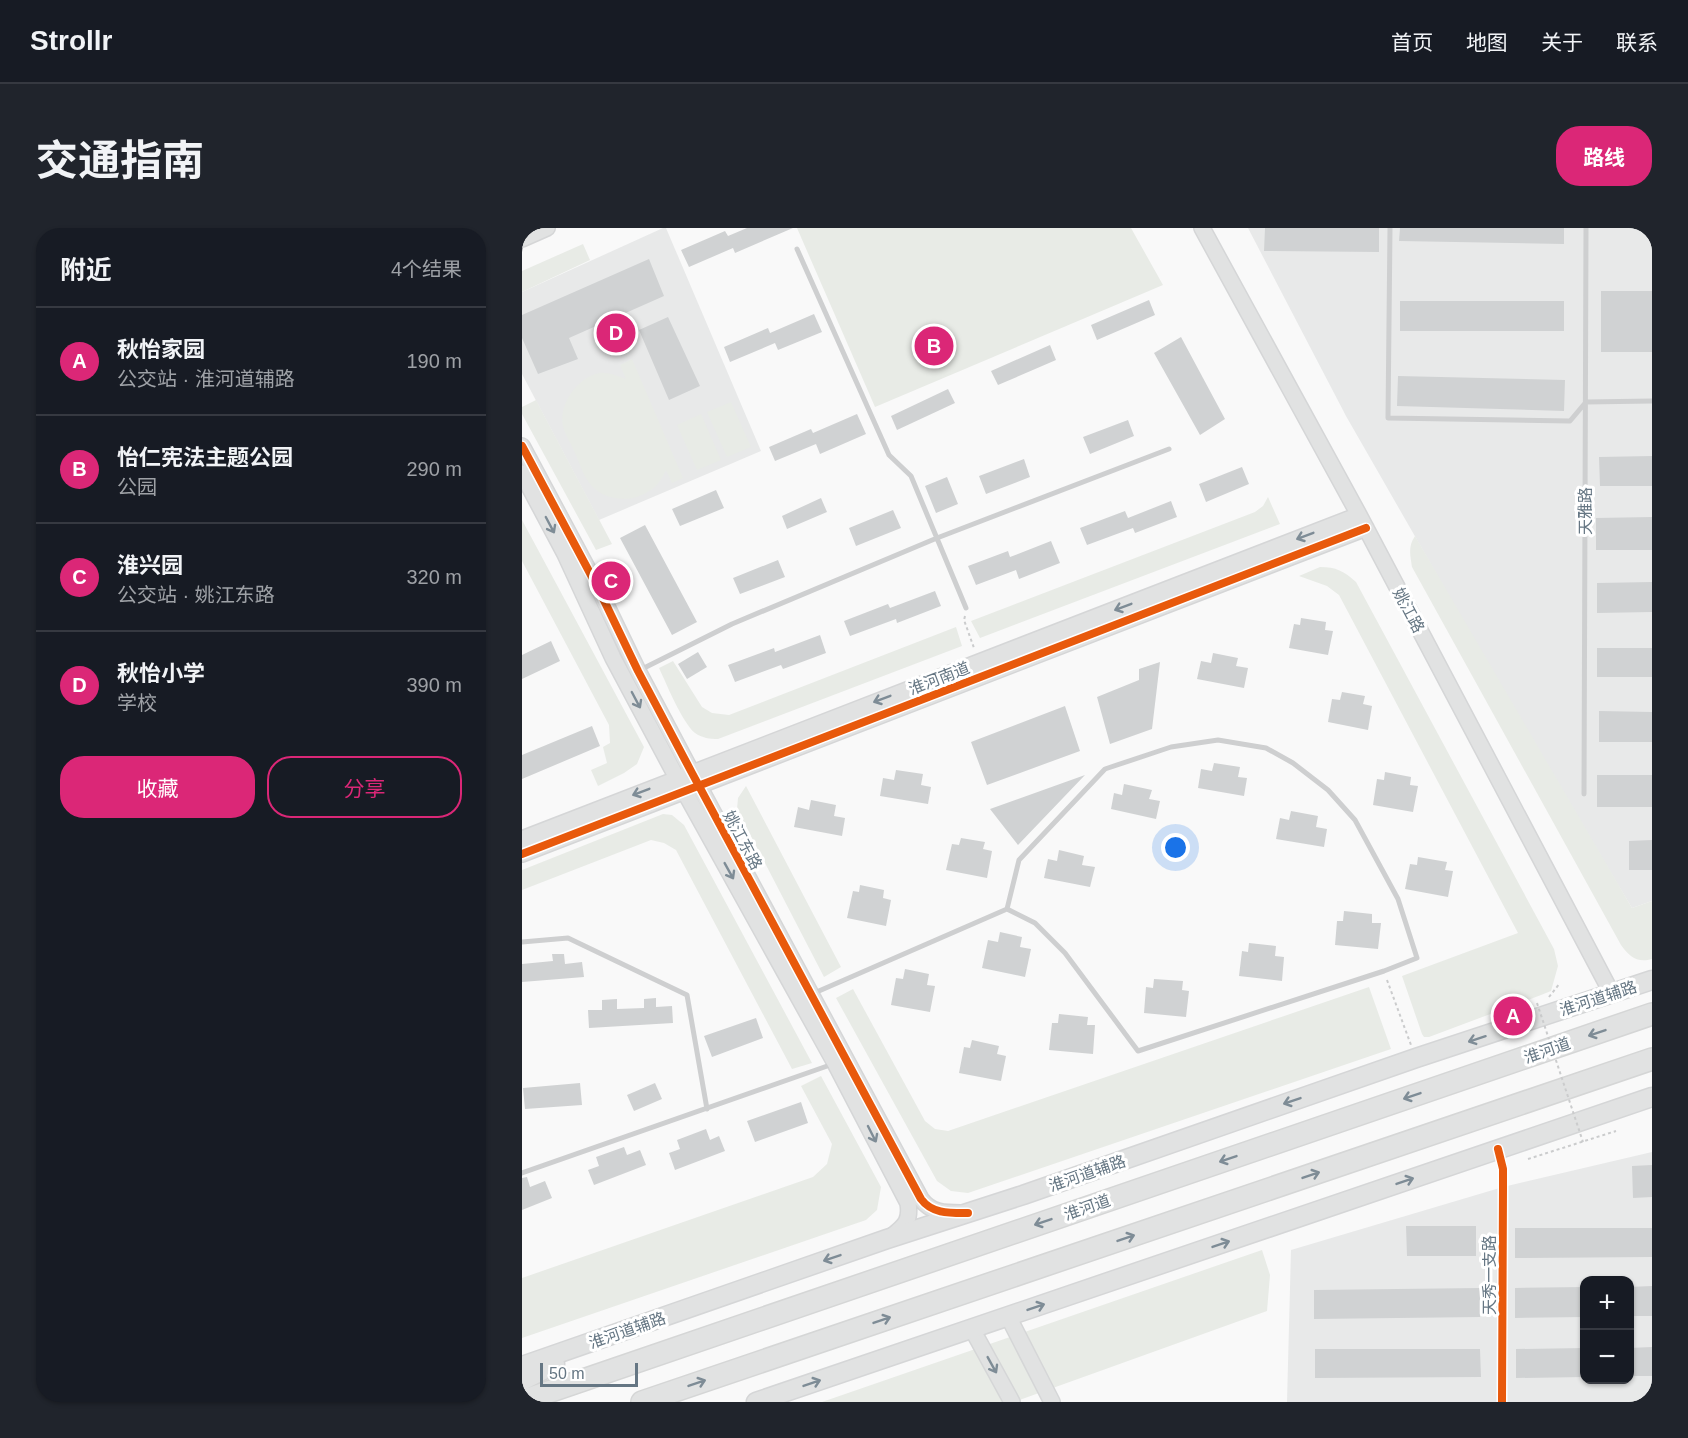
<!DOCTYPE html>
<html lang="zh">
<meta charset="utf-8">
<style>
body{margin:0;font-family:Arial,"Noto Sans SC",sans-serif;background:#20242c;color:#f1f3f6}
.controls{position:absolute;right:18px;bottom:18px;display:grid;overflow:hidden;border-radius:12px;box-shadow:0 2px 4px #0004}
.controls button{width:54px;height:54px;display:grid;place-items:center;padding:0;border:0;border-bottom:2px solid #363941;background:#171b24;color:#f1f3f6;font:30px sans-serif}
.scale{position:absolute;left:18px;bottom:15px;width:98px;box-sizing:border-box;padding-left:6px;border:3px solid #657683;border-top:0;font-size:16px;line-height:21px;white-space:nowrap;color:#657683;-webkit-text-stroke:4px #fff;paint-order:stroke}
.you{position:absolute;left:654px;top:620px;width:21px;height:21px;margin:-15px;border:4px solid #fff;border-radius:50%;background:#1a73e8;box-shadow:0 0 0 9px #1a73e833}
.badge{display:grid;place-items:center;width:39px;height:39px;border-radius:50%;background:#db2777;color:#fff;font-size:20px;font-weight:700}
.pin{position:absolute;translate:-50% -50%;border:3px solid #fff;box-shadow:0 2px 6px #0006}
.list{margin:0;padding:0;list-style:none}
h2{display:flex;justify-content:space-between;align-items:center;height:78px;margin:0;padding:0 24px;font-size:26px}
h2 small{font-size:20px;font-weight:400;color:#9ea1a6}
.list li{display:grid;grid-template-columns:39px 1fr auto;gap:18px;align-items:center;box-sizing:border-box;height:108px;padding:0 24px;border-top:2px solid #363941}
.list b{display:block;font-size:22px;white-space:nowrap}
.list p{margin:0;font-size:20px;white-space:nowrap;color:#9ea1a6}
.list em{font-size:20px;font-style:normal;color:#9ea1a6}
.actions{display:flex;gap:12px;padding:18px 24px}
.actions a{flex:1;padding:14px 0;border:2px solid #db2777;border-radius:24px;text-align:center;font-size:21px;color:#db2777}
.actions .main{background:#db2777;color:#fff}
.map{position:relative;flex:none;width:1130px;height:1174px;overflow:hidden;border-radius:24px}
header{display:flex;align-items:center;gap:36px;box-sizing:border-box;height:84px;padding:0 30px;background:#171b24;border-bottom:2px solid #363941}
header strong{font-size:28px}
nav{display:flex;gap:33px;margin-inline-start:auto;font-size:21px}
.intro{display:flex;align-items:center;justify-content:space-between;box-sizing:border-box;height:144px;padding:0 36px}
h1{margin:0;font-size:42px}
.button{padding:15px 27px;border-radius:24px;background:#db2777;color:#fff;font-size:21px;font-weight:700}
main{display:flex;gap:36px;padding:0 36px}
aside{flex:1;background:#171b24;border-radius:24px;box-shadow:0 2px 4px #0004}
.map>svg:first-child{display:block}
.built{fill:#e8e9e9;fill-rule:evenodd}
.green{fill:#e8ebe6}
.building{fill:#d0d2d3}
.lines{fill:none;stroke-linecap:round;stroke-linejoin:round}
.secondary-casing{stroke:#d5d6d7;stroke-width:18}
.primary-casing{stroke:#d5d6d7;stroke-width:21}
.highway-casing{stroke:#d5d6d6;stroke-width:24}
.path{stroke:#cbcccd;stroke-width:2;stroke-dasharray:3 3;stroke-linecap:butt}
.lane{stroke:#cecfd0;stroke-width:5}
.street{stroke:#cecfd0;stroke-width:10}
.secondary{stroke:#e1e2e2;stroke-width:15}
.primary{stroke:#e1e2e2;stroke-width:18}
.highway{stroke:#e1e2e2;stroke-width:21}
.path-bridge{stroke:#cbcccd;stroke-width:2;stroke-dasharray:3 3;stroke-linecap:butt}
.cycleway-casing{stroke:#fff;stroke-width:11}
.cycleway{stroke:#e8590c;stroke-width:8}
.oneway{stroke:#7e8c96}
.labels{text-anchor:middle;stroke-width:6;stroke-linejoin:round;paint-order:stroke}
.street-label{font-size:16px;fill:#657683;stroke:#fff}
</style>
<header>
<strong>Strollr</strong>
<nav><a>首页</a><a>地图</a><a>关于</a><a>联系</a></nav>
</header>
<div class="intro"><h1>交通指南</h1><a class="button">路线</a></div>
<main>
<aside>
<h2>附近<small>4个结果</small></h2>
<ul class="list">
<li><span class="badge">A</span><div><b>秋怡家园</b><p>公交站 · 淮河道辅路</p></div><em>190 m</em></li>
<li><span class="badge">B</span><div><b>怡仁宪法主题公园</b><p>公园</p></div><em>290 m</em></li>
<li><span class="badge">C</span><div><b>淮兴园</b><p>公交站 · 姚江东路</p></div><em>320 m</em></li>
<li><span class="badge">D</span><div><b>秋怡小学</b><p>学校</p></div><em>390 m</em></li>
</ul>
<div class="actions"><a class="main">收藏</a><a>分享</a></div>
</aside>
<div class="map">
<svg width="1130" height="1174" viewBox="0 0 1130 1174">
<rect width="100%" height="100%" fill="#f9f9f9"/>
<path class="built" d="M141,0H144L239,223L77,292L0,146V64Z
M726,0H1130V673L1110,680L1031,549L824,188Z
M1130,924V1174H765L769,1022L981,959ZM1062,1052H1108V1152H1062Z"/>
<path class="green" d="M275,0H609L641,57L353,179Z
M61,16L68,32L0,64V43Z
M110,131L161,250L150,255L144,242C137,257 131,263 115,269C98,274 76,269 66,253C60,245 57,233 52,223C49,215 43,207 41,198C36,177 56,149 77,145C86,144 95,148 104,151L98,137Z
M14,172L90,316L74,322L0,186V179Z
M209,174L229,219L205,229L185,184Z
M179,186L199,232L175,242L155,197Z
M746,269L758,296L458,410L449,393L733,284L741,278Z
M0,292L122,519L115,536L102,545L76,558L69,542L85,535L81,519L88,515L87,497L0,333Z
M893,308L1110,680L1130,673V731C1115,735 1108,729 1099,717L890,339C888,327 886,318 893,308Z
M798,339C814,339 822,343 834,354L1032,721L1036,738L1029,763L1019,767L907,809H902L900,806L880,748L996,705L817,367L805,358L777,348Z
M434,399L440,418L196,511C188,511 180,510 173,505C160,494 145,457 137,440L151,433L180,479L190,485L207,487Z
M224,558L319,739L302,749L215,581L216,570Z
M141,586L150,587L162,597L290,835L270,841L154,622L142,615L129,612L0,662V642Z
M847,759L869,821L446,965L429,963L415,953L314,770L331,761L403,893L413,901L426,903Z
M299,848L359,959L355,982L344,992L0,1110V1050L291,949L305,936L310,916L279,858Z
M740,1022L748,1047L745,1083L492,1174H300Z"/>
<path class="building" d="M225,0H271L213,25L211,20L167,39L159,22L203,3L206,8Z
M743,0H857V24L742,23Z
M878,0H1042V16L877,13Z
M127,31L142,68L47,110L56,131L16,146L0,110V87Z
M1079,63H1130V124H1079Z
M627,72L633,87L575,112L569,97Z
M878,73H1042V103H878Z
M292,86L300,104L256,122L253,115L208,134L202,119L246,100L248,105Z
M146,89L178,158L147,172L117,102Z
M659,109L703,191L678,207L632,125Z
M528,117L534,132L476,157L469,143Z
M876,148L1043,152L1042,183L875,178Z
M426,161L433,175L375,202L369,188Z
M335,186L344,206L298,226L294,216L253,233L247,219L289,201L291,205Z
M606,192L612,208L568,226L561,209Z
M1130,228V258H1078L1077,229Z
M502,231L508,249L464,266L457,248Z
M720,239L727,256L684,274L677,256Z
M425,249L436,276L414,285L403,258Z
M194,262L202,280L158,298L150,281Z
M299,270L305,284L265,301L260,288Z
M649,273L655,289L613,305L611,300L565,317L558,300L603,283L606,290Z
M371,282L379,300L334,318L327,300Z
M1130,289V322H1074V290Z
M123,297L175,394L150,407L98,310Z
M529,313L538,335L497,351L494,342L454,357L446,338L486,323L488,329Z
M256,332L263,349L218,366L211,350Z
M1130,354V384L1075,385V355Z
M413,363L419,378L375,395L374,391L328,408L322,393L366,376L368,380Z
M779,390L804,394L803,402L811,403L806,427L767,420L772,396L778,397Z
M298,407L304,425L261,441L259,437L213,454L206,437L252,420L253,424Z
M29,413L38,433L0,451V427Z
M1075,420H1130V449H1075Z
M176,424L185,439L165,451L156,436Z
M691,425L716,430L714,438L726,440L722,460L675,451L679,433L689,435Z
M638,434L630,501L588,516L575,469L617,452V441Z
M820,464L843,468L841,476L850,478L846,502L806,494L810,471L818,472Z
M543,478L558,523L465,557L449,514Z
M1077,483L1130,484V514H1077Z
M70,498L78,518L0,551V527Z
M692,535L718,539L716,549L725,550L722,568L676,560L679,541L690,543Z
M374,542L401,546L399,557L409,559L406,576L358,568L361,550L372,552Z
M863,544L889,549L888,557L896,558L891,584L851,577L855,551L862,552Z
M563,547L496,617L468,581Z
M1075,547H1130V579H1075Z
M602,556L630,562L627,571L638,573L634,591L589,581L592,565L600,567Z
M289,572L314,577L312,588L323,590L320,608L272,599L276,579L287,582Z
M769,583L796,588L794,599L805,601L802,619L754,611L758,590L767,592Z
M439,610L463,614L461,621L470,623L465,650L424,642L430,616L437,617Z
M1130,612V642H1107V613Z
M537,622L562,628L560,637L573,639L568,659L522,650L526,631L535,633Z
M896,629L925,634L923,642L931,643L926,669L883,661L888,636L895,637Z
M338,657L362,662L361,670L369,672L364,698L325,690L331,663L337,664Z
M822,683L850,686V695H859L856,721L813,717L815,693H821Z
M478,704L500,709L498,719L509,721L503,749L460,740L466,712L476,714Z
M727,715L754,718L753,728L762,729L760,753L717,748L720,723L726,724Z
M30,726H42L43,736L60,734L62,749L0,754V736L31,733Z
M383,741L407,746L405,757L413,758L408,784L369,777L374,750L381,751Z
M632,751L661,753L660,762L667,763L664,789L622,785L624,759L631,760Z
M134,770V779L150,778L151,795L67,800L66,782H80V772L95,771V781L122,780V771Z
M537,786L566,789L565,797H573L571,826L527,822L530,795H536Z
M234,790L241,810L190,829L182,808Z
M450,812L477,818L475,826L484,828L479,853L437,845L442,819L448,820Z
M58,855L60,877L3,881L1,860Z
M133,855L140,871L112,883L105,867Z
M279,874L286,895L233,914L225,893Z
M184,901L188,912L197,908L203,923L153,942L147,925L158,921L155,912Z
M102,919L105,927L118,922L124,937L72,957L66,942L77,938L74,929Z
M1130,937V969L1111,970L1110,938Z
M5,949L8,959L23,953L30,970L0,982V950Z
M884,998H954V1028H885Z
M993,1000H1130V1029L993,1030Z
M1130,1058V1088H1107V1059Z
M1062,1059V1089L993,1090V1060Z
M958,1060V1089L792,1091V1062Z
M1130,1119V1148H1107V1120Z
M1062,1120V1149L994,1150V1121Z
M793,1121H958L959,1149L793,1150Z"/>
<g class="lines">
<g class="secondary-casing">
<path id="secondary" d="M680,0L837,287L1090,766
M0,11L25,0
M0,218L77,362L116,443L170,545L399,971C409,985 423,985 439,985
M0,245L43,326L91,430L155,550L313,835L386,975C389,994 382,998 369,1009
M0,611L837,287
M0,626L844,300
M486,1088L530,1174
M450,1101L490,1174"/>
</g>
<g class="primary-casing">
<path id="primary" d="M0,1138L365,1011L501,967L894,830L1130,752
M0,1153L33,1136
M234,1174L1130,869"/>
</g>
<g class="highway-casing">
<path id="highway" d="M0,1173L1130,786
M120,1174L1130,831"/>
</g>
<path class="path" d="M443,388L442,392L452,420
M865,752L889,817
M1027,769L1038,755
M1006,931L1094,903"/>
<path class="lane" d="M868,0L866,190L1048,193L1064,174L1130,173
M275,21L367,227L389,248L444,380
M118,442L210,396L415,310L647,221
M1062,566L1064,0
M0,714L46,710L165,767L185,881
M290,766L485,681L497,632L583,541L649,519L696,512L744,520L771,535L806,562L833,592L876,671L895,730L862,743L616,823L543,725L513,695L485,681
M0,945L311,836"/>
<path class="street" d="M976,921L981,941V959L980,1174"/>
<use href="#secondary" class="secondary"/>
<use href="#primary" class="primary"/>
<use href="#highway" class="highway"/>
<path class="path-bridge" d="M1015,775L1061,914"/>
<g class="cycleway-casing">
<path id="cycleway" d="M0,218L77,362L116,443L170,545L399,971C410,986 428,985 446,985
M0,626L844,300
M976,921L981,941V959L980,1174"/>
</g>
<use href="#cycleway" class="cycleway"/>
</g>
<defs><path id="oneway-shaft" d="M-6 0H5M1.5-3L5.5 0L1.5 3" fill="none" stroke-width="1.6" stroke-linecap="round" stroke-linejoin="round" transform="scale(1.5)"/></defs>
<g class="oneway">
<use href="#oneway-shaft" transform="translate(28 297) rotate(62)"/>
<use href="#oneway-shaft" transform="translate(783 308) rotate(159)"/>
<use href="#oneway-shaft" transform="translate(601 379) rotate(159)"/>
<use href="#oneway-shaft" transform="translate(360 471) rotate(159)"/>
<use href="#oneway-shaft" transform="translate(114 472) rotate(62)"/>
<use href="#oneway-shaft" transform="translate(119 564) rotate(159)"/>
<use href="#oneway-shaft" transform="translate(207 643) rotate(61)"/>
<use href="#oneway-shaft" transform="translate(1075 805) rotate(161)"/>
<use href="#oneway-shaft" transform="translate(955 811) rotate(162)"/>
<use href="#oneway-shaft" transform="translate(890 868) rotate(161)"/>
<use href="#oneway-shaft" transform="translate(770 873) rotate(161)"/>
<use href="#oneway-shaft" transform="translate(350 906) rotate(63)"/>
<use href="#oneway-shaft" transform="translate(706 931) rotate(161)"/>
<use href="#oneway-shaft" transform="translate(789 947) rotate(-19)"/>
<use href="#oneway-shaft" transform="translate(883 953) rotate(-19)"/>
<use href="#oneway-shaft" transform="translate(521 994) rotate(161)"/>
<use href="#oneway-shaft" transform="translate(604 1010) rotate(-19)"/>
<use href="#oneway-shaft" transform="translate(699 1016) rotate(-19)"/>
<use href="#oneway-shaft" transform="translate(310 1030) rotate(161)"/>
<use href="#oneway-shaft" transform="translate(514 1079) rotate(-19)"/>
<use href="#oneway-shaft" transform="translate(360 1092) rotate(-19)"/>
<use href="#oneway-shaft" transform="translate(470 1137) rotate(61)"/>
<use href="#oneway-shaft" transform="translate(175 1155) rotate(-19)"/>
<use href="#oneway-shaft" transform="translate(290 1155) rotate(-19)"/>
</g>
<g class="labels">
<g class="street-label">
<text transform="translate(1063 283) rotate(-90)" y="6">天雅路</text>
<text transform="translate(887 382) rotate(62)" y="6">姚江路</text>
<text transform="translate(417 450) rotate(-21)" y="6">淮河南道</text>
<text transform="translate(221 612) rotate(62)" y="6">姚江东路</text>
<text transform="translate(1076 770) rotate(-18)" y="6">淮河道辅路</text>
<text transform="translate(1025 822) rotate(-19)" y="6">淮河道</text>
<text transform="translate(565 945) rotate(-19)" y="6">淮河道辅路</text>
<text transform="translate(565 979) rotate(-19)" y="6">淮河道</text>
<text transform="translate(967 1047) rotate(-90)" y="6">天秀一支路</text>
<text transform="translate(105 1102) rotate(-19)" y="6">淮河道辅路</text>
</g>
</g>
</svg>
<div class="controls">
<button>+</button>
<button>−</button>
</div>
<div class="scale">50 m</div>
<div class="you"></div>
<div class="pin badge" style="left:991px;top:788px">A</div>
<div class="pin badge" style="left:412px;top:118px">B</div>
<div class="pin badge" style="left:89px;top:353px">C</div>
<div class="pin badge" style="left:94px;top:105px">D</div>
</div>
</main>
